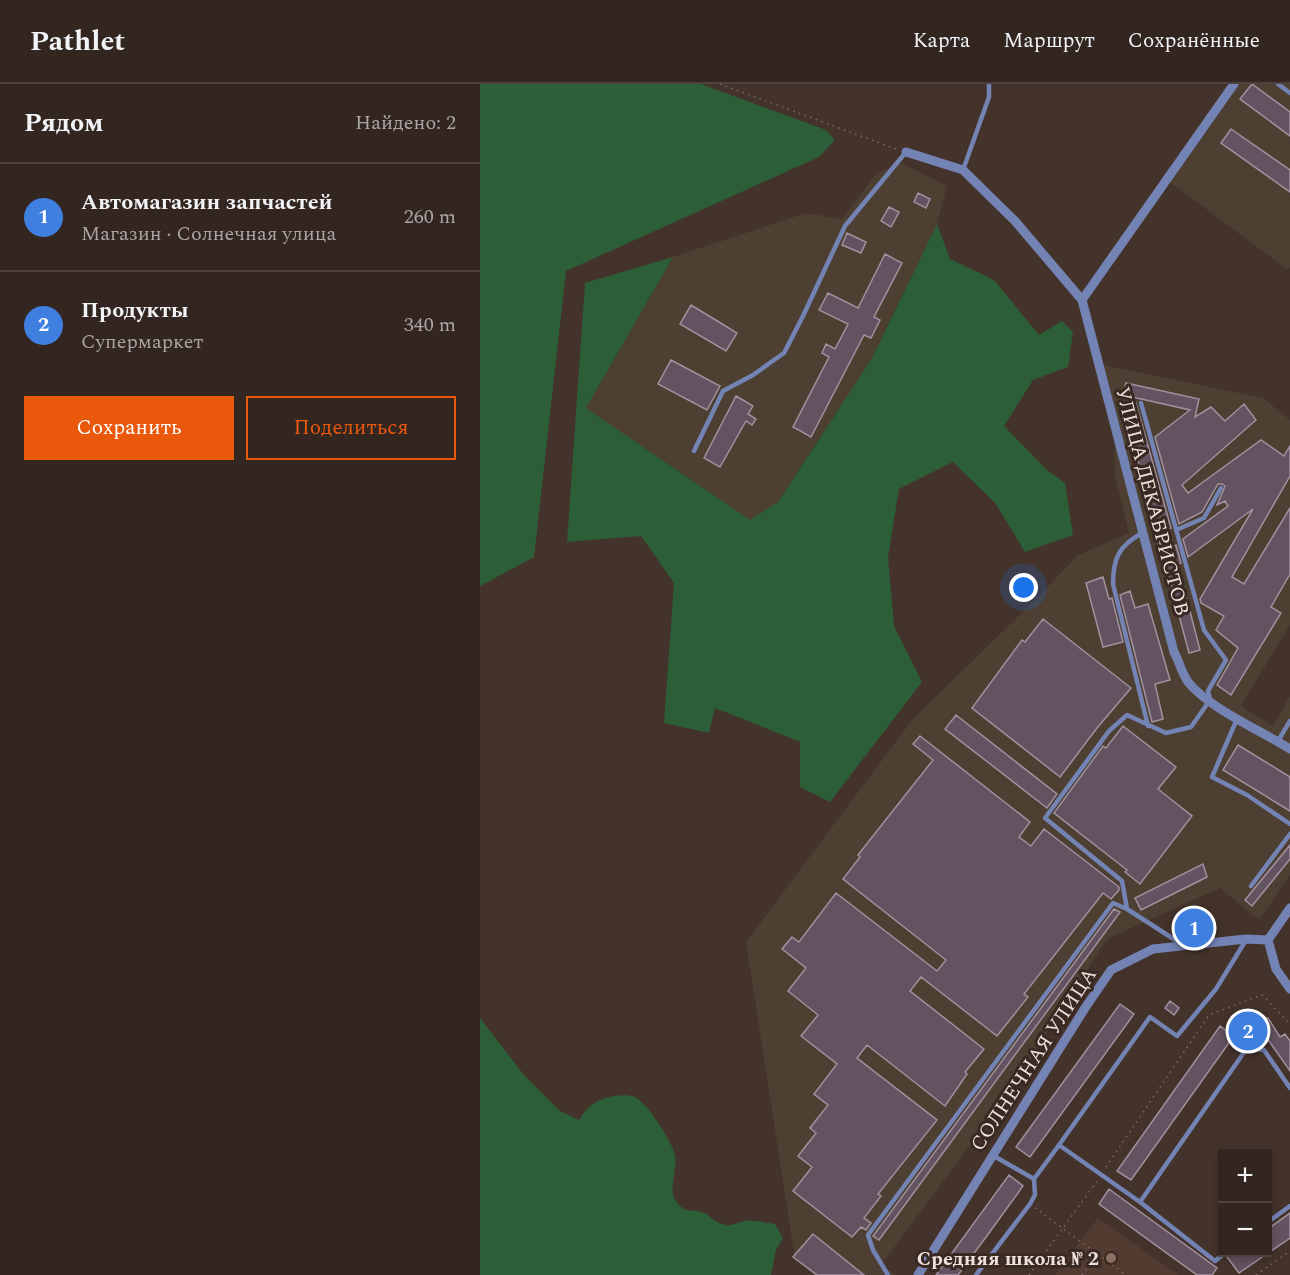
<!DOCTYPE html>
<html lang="ru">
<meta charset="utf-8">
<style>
body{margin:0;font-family:Spectral,serif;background:#3e322d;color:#f1f3f6}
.controls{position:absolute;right:18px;bottom:18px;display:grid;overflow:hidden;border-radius:0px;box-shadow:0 3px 9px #0003}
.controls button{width:54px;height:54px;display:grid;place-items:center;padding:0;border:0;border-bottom:2px solid #4e433e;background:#332620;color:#f1f3f6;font:30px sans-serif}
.you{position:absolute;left:544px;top:504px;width:21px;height:21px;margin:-15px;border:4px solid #fff;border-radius:50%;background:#1a73e8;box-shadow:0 0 0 9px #1a73e833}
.badge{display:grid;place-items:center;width:39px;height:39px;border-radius:50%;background:#ea580c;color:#fff;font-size:20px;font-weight:700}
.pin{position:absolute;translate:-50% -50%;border:3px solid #fff;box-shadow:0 2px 6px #0006}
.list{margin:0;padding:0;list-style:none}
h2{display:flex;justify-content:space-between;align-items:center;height:78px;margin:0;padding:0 24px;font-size:26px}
h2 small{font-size:20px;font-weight:400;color:#a9a5a5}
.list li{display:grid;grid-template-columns:39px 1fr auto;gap:18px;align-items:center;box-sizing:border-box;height:108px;padding:0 24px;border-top:2px solid #4e433e}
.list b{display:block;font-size:22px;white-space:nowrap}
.list p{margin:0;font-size:20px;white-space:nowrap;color:#a9a5a5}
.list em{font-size:20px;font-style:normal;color:#a9a5a5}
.actions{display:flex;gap:12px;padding:18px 24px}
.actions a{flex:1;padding:14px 0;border:2px solid #ea580c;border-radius:0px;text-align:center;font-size:21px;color:#ea580c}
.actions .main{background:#ea580c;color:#fff}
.map{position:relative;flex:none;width:810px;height:1191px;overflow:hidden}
header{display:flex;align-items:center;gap:36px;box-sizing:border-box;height:84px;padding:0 30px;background:#332620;border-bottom:2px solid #4e433e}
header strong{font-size:28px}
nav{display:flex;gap:33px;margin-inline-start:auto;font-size:21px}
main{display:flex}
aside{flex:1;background:#332620}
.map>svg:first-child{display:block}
.built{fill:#523b30}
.industrial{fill:#4d3f32}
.green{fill:#2c5e38}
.building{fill:#635360;stroke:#a1909e;stroke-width:1.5}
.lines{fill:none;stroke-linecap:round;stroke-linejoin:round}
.path{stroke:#7a6b64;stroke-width:1.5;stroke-dasharray:1.5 4.5;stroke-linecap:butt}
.lane{stroke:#7383b4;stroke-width:4.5}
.street{stroke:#7383b4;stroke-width:9}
.education-dot{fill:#8d6e63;stroke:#3a2922;stroke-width:2}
.labels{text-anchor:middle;stroke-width:6;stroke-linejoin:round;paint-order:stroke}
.street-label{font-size:20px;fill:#ece1dc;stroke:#3a2922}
.poi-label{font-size:20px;font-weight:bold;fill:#ece1dc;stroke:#3a2922;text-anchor:end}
</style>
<header>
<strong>Pathlet</strong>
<nav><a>Карта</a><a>Маршрут</a><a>Сохранённые</a></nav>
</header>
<main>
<aside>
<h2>Рядом<small>Найдено: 2</small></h2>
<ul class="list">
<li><span class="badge" style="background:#3f7fe0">1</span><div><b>Автомагазин запчастей</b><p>Магазин · Солнечная улица</p></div><em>260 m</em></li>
<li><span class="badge" style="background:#3f7fe0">2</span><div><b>Продукты</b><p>Супермаркет</p></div><em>340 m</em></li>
</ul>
<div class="actions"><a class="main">Сохранить</a><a>Поделиться</a></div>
</aside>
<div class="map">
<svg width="810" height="1191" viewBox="0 0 810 1191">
<rect width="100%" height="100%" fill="#44332b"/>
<path class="built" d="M618,1134L698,1191H575Z"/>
<path class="industrial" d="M753,0H810V183L808,186L683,93Z
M421,79L467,102L457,140L392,274L298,418L270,437L106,324L193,173L326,129L362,135L397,89Z
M619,280L783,314L810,336V541L761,622L793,642L810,612V791L779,836L740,804L627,855L524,1016L401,1181L416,1191H334L315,1175L266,858L432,636L556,515L598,471L649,449L635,392L634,347Z"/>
<path class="green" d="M0,0H221L346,46L355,56L339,73L86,187L54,473L0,502Z
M457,140L470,175L514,196L559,251L582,237L593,248L588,283L553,296L524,342L566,385L585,399L593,451L545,468L516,420L473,378L419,405L408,473L414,542L442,598L350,718L320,703V658L235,624L229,649L184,639L194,499L161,452L87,458L105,199L193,173L106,324L270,436L298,418L392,274Z
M0,934L44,991L80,1027L99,1036C102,1032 104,1028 107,1025C117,1014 141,1008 155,1013C167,1019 188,1052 193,1065C202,1083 183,1107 200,1122C206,1128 214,1126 222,1128C231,1131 236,1140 246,1141C253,1142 257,1139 263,1137C273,1135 286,1139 295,1140L303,1154L296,1166L291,1191H0Z"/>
<path class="building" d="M772,0L810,28V52L760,15Z
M751,45L810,86V108L741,59Z
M438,109L450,115L446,124L434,118Z
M409,123L419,128L411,143L401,137Z
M367,149L386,158L381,169L362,161Z
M405,170L422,179L394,233L400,236L391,254L384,251L331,353L313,343L349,273L342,269L346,260L355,265L368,240L339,226L348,209L378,224Z
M211,221L257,249L246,267L200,240Z
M191,276L240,302L227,326L178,300Z
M646,299L719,315L715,333L731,323L745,337L764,320L776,336L702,401L708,409L781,356L804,372L810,362V392L752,493L764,500L810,424V490L791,523L801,529L751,611L737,601L758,564L736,546L744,532L721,519L720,515L773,425L708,473L703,455L748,422L745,417L737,421L745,402L742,400H738L722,428L699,440L675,353L710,326L643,311Z
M256,312L273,322L268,330L276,335L272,341L266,337L240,383L224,374Z
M656,319L691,444L689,445L693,463L696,461L701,479L698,481L720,566L709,569L644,324Z
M623,493L629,515L632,514L643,558L623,563L606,499Z
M650,507L655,524L668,520L690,596L675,600L683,635L672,638L640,511Z
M563,535L651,604L617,644L580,693L492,624L542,556L545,558Z
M476,631L577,710L567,724L465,645Z
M643,642L696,683L678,705L712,732L660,800L645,788L647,786L574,729L623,662L626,664Z
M440,652L550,738L539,753L551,762L564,745L639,803V806L631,815L623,809L544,910L548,913L517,952L441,893L430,907L504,965L485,988L487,990L465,1022L387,961L377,974L457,1036L398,1110L401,1112L384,1134L391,1139L386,1146L381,1143L372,1153L313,1107L332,1083L318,1072L336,1049L330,1044L348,1021L334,1010L357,980L321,952L338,931L308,907L326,884L302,865L312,853L319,858L356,809L457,887L466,876L363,795L380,773L378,771L453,676L433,660Z
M758,661L810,693V727L743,686Z
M810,761V775L772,822L765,816Z
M723,780L727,793L661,826L655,814Z
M634,825L640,828L399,1156L393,1152Z
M690,917L699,924L694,931L685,924Z
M640,920L654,930L550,1073L536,1063Z
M760,933L788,934L800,953L805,950L810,957V987L789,957L781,958L751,956L651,1096L637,1087L740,942L748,948Z
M529,1091L543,1102L509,1149L478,1191H456Z
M629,1105L737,1184L732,1191H717L619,1120Z
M810,1129V1154L759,1189L747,1173L753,1168H788V1145Z
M333,1150L384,1191H337L313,1173Z"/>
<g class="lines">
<path class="path" d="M240,0L416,65
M626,1083L729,931L782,911L810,940
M555,1124L646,1191
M549,1191L617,1097
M602,1191L617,1170
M776,1191L810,1167"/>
<path class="lane" d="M798,0L810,9
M483,86L509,13V0
M661,319L724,546L746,576L728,607L730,616L711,643L686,649L647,631L629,647L565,734L642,797L647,825L703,861
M214,367L243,307L273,291L304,269L323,232L365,142L426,68
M696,446L724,434L741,404
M662,449C639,462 633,474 633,500L668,642
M757,635L732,693L767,711L810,740
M798,657L810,637
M771,802L810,750
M579,1061L670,933L697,952L736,905L766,856
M514,1072L554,1095L579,1061L660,1118L767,964L784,966L810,1004
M660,1118L735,1177L746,1168
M788,1138L810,1122
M408,1191L393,1166L388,1151L633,819L647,825
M496,1191L550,1120L555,1111L554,1095"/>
<path class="street" d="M426,68L483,86L535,137L602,216L694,568C699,577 702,590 708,598C730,625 780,646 810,665
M602,216L754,0
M788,856L796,885L810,905
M788,856L810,824
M438,1191L605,924L631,886L673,865L766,855L788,856"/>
</g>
<circle class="education-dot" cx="631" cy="1174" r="6"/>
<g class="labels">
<g class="street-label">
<text transform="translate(673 417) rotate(75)" y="7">УЛИЦА ДЕКАБРИСТОВ</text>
<text transform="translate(553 975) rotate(-57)" y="7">СОЛНЕЧНАЯ УЛИЦА</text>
</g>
<g class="poi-label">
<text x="619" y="1181">Средняя школа № 2</text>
</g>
</g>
</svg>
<div class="controls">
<button>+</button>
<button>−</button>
</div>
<div class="you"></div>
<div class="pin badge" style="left:714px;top:844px;background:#3f7fe0">1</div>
<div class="pin badge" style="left:768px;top:947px;background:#3f7fe0">2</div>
</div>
</main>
